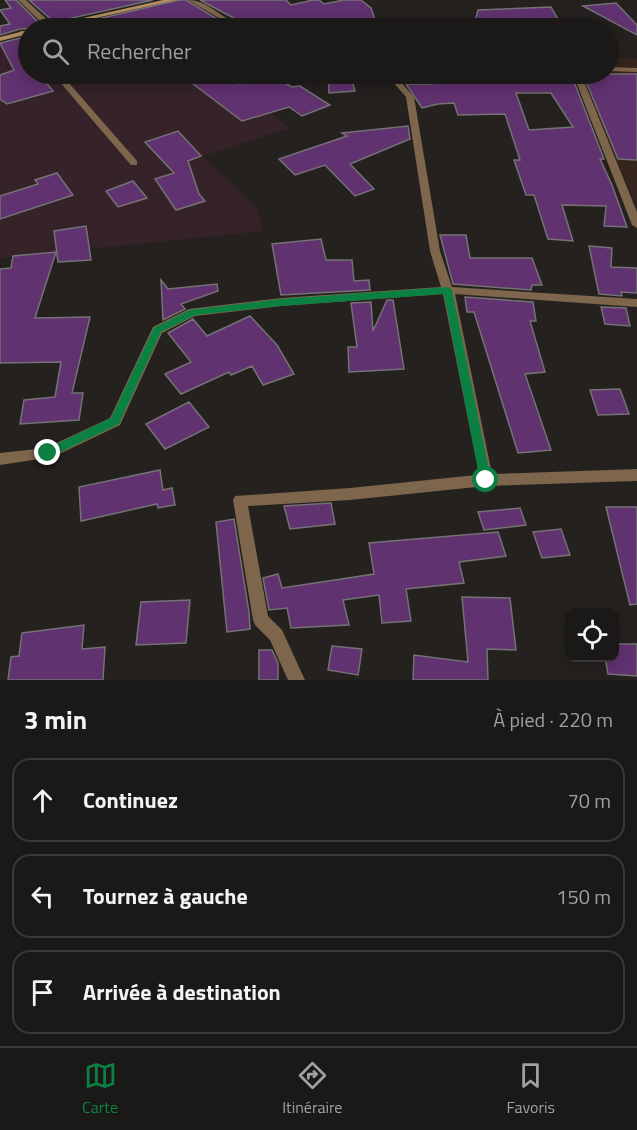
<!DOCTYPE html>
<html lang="fr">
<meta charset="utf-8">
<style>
body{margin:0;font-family:"Titillium Web",sans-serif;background:#282624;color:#f1f3f6}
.controls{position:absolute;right:18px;bottom:18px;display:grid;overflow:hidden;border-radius:12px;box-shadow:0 3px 15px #0003}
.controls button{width:54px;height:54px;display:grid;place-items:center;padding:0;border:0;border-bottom:2px solid #393836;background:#1b1917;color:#f1f3f6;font:30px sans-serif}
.stop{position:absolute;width:18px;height:18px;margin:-14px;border:4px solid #0b8043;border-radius:50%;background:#fff}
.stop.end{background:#0b8043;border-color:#fff;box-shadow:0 2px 6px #0008}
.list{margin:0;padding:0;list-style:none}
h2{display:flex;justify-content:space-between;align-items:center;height:78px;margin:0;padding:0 24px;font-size:26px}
h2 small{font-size:20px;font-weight:400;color:#a0a0a1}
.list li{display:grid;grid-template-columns:39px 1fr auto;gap:18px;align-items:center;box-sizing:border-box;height:84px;margin:0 12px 12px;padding:0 12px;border:2px solid #393836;border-radius:18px}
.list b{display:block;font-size:22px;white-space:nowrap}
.list em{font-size:20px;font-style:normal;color:#a0a0a1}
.icon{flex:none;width:33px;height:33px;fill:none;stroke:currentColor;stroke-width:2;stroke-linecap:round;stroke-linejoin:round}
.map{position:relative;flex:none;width:637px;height:680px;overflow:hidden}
.search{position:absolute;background:#1b1917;box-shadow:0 3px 15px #0003;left:18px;right:18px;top:18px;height:66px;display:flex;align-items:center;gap:15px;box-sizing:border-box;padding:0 21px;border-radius:33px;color:#a0a0a1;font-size:22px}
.sheet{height:366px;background:#1b1917}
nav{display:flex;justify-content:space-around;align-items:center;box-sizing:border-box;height:84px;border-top:2px solid #393836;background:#1b1917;font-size:16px;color:#a0a0a1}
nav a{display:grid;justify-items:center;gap:3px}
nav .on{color:#0b8043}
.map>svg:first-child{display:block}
.commercial{fill:#36251c}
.medical{fill:#352329}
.building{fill:#60326f;stroke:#747275;stroke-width:1.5;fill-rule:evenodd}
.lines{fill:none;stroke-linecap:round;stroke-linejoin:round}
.service{fill:#7d664b;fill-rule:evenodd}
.minor{fill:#7d664b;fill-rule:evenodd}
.tertiary{fill:#7d664b;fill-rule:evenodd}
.secondary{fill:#b28d60;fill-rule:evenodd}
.route{fill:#0b8043}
</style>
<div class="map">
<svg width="637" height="680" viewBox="0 0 637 680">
<rect width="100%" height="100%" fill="#24211f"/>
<path class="commercial" d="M609,57L637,59V207L579,74H608Z"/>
<path class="medical" d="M10,40L13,44L28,40V74H264L253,78L260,83L257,101L289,128L203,156L258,210L263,231L0,258V42Z"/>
<path class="building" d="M5,0H16L41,25L37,28L20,29L0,35V26L10,24L0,10L11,8Z
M29,0H153L54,22Z
M179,0H186L232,28H59Z
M200,0H286L291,5L313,0H319L324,4L344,0H361L371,8L378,28L300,25L299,23L281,26L277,22L259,26L243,23Z
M616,3L637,25V35L583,6Z
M551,7L563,28H473L478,10Z
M20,38L23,43L28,44V74H39L53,91L7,104L0,99V75L14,70L0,43Z
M180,74H225L239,84L267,74L292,87L300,86L330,105L302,116L289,107L242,121Z
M328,74H350L355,91L329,93Z
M430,74H571L604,159H600L612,185L627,227L604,226L606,206L562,205L573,241L548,239L534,195H526L514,160H520L505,114L458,115L454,103L438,104L422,108L406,84H432ZM516,93H551L573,127L529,130Z
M583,74H637V160L618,159Z
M408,126L410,139L350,164L374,189L355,196L325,165L295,175L279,159L347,136L342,133Z
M178,131L201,156L188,161L199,194L205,201L176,210L155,179L174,173L145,142Z
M57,173L73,195L0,219V196L38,184L35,180Z
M133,181L147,198L118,207L106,191Z
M86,226L91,260L58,262L54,231Z
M440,235H466L470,258H532L542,285H532L531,290L453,284Z
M321,239L326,260H352L354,281L369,280L370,290L281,295L272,244Z
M589,246L612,248L611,267L637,268V293L621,292L622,296L599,294Z
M56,252L35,318L90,317L72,393H83L79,420L20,424L24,400L55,397L61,362L0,363V269L11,268L13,256Z
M161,280L168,289L217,284L218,291L181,304L185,309L163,320Z
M465,297L533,302L536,321H530L545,372L525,374L551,450L518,453L474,312H467Z
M387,300H393L404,369L349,372L348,347H357L351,303L371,302L373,331Z
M601,307L626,308L630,326L605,324Z
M250,316L277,345L294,374L263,385L252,366L231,375L229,372L181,394L165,374L191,362L168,333L193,319L207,336Z
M620,389L629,414L598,415L590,390Z
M189,402L209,427L165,449L146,424Z
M160,470L163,490L172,488L175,505L158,508L157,504L81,521L79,487Z
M331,503L335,524L290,529L284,506Z
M606,507H637V604L630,605Z
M520,508L526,525L484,530L478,512Z
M234,519L249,612L250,629L227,632L216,522Z
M561,529L570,555L542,558L533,532Z
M498,532L506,556L459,562L464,583L406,589L411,621L382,623L379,595L343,600L349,625L291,628L287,608L269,610L263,578L278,574L282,588L374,574L369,543Z
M462,597L510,598L516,650L487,649L488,680H413L414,655L468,662Z
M190,600L186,643L136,645L141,602Z
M84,625L82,649L105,647L103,680H8L11,657L19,656L22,633Z
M615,644H637V676L608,674L605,657H615Z
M332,646L362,649L358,675L328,670Z
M259,650H272L278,663V680H259Z"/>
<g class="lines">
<path class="service" d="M20,31H26L28,35V42H25L19,33Z
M53,74H61L137,161V165H131Z
M486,474L491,476L493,480L491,484L486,486L350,500L248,506L268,616L282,630L305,680H288L270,640L255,625L253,620L233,500L235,496L350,488Z"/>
<path class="minor" d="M188,0C208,0 222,19 240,25C247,27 253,25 259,28H236Z
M608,67L637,68V72L608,71Z
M386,74H394L414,97L440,251L452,287L637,299V307L455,294L492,474L637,469V481L486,486L481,484L443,294L281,306L195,316L162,333L120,425L53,457L0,465V453L46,448L110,418L153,327L189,309L281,298L441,287L430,251L406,97Z
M573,74H581L637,212V228L632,225Z"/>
<path class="tertiary" d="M18,0H26L53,25V28H47Z"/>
<path class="secondary" d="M163,0H177L51,28H39Z
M28,30V34L0,41V37Z"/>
</g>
<path class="route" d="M448,287L452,290L491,480L490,483H482L480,480L444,294L281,306L195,315L161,332L119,424L52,456L48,457L43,453L44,450L111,418L154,328L190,310L281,299Z"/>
</svg>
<div class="controls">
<button><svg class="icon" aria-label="locate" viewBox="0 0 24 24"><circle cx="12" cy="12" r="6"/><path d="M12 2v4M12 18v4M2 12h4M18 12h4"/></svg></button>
</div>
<div class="stop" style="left:486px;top:480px"></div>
<div class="stop end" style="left:48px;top:453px"></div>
<div class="search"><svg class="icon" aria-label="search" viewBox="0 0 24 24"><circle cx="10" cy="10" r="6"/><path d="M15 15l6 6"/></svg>Rechercher</div>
</div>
<section class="sheet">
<h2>3 min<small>À pied · 220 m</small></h2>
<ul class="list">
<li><svg class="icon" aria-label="ahead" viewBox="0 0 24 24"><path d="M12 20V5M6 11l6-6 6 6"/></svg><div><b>Continuez</b></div><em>70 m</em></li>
<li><svg class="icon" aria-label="left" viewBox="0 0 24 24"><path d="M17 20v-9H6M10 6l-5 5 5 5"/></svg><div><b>Tournez à gauche</b></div><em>150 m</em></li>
<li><svg class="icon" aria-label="arrive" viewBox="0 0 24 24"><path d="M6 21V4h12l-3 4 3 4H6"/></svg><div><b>Arrivée à destination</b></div></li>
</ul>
</section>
<nav>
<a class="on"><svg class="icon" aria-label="map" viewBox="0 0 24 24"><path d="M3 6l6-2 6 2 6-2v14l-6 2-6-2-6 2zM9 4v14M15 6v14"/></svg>Carte</a>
<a><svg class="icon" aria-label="directions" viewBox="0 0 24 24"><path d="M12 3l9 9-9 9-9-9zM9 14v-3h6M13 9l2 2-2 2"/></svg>Itinéraire</a>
<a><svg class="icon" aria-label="saved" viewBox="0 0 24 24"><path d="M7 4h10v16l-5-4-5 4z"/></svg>Favoris</a>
</nav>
